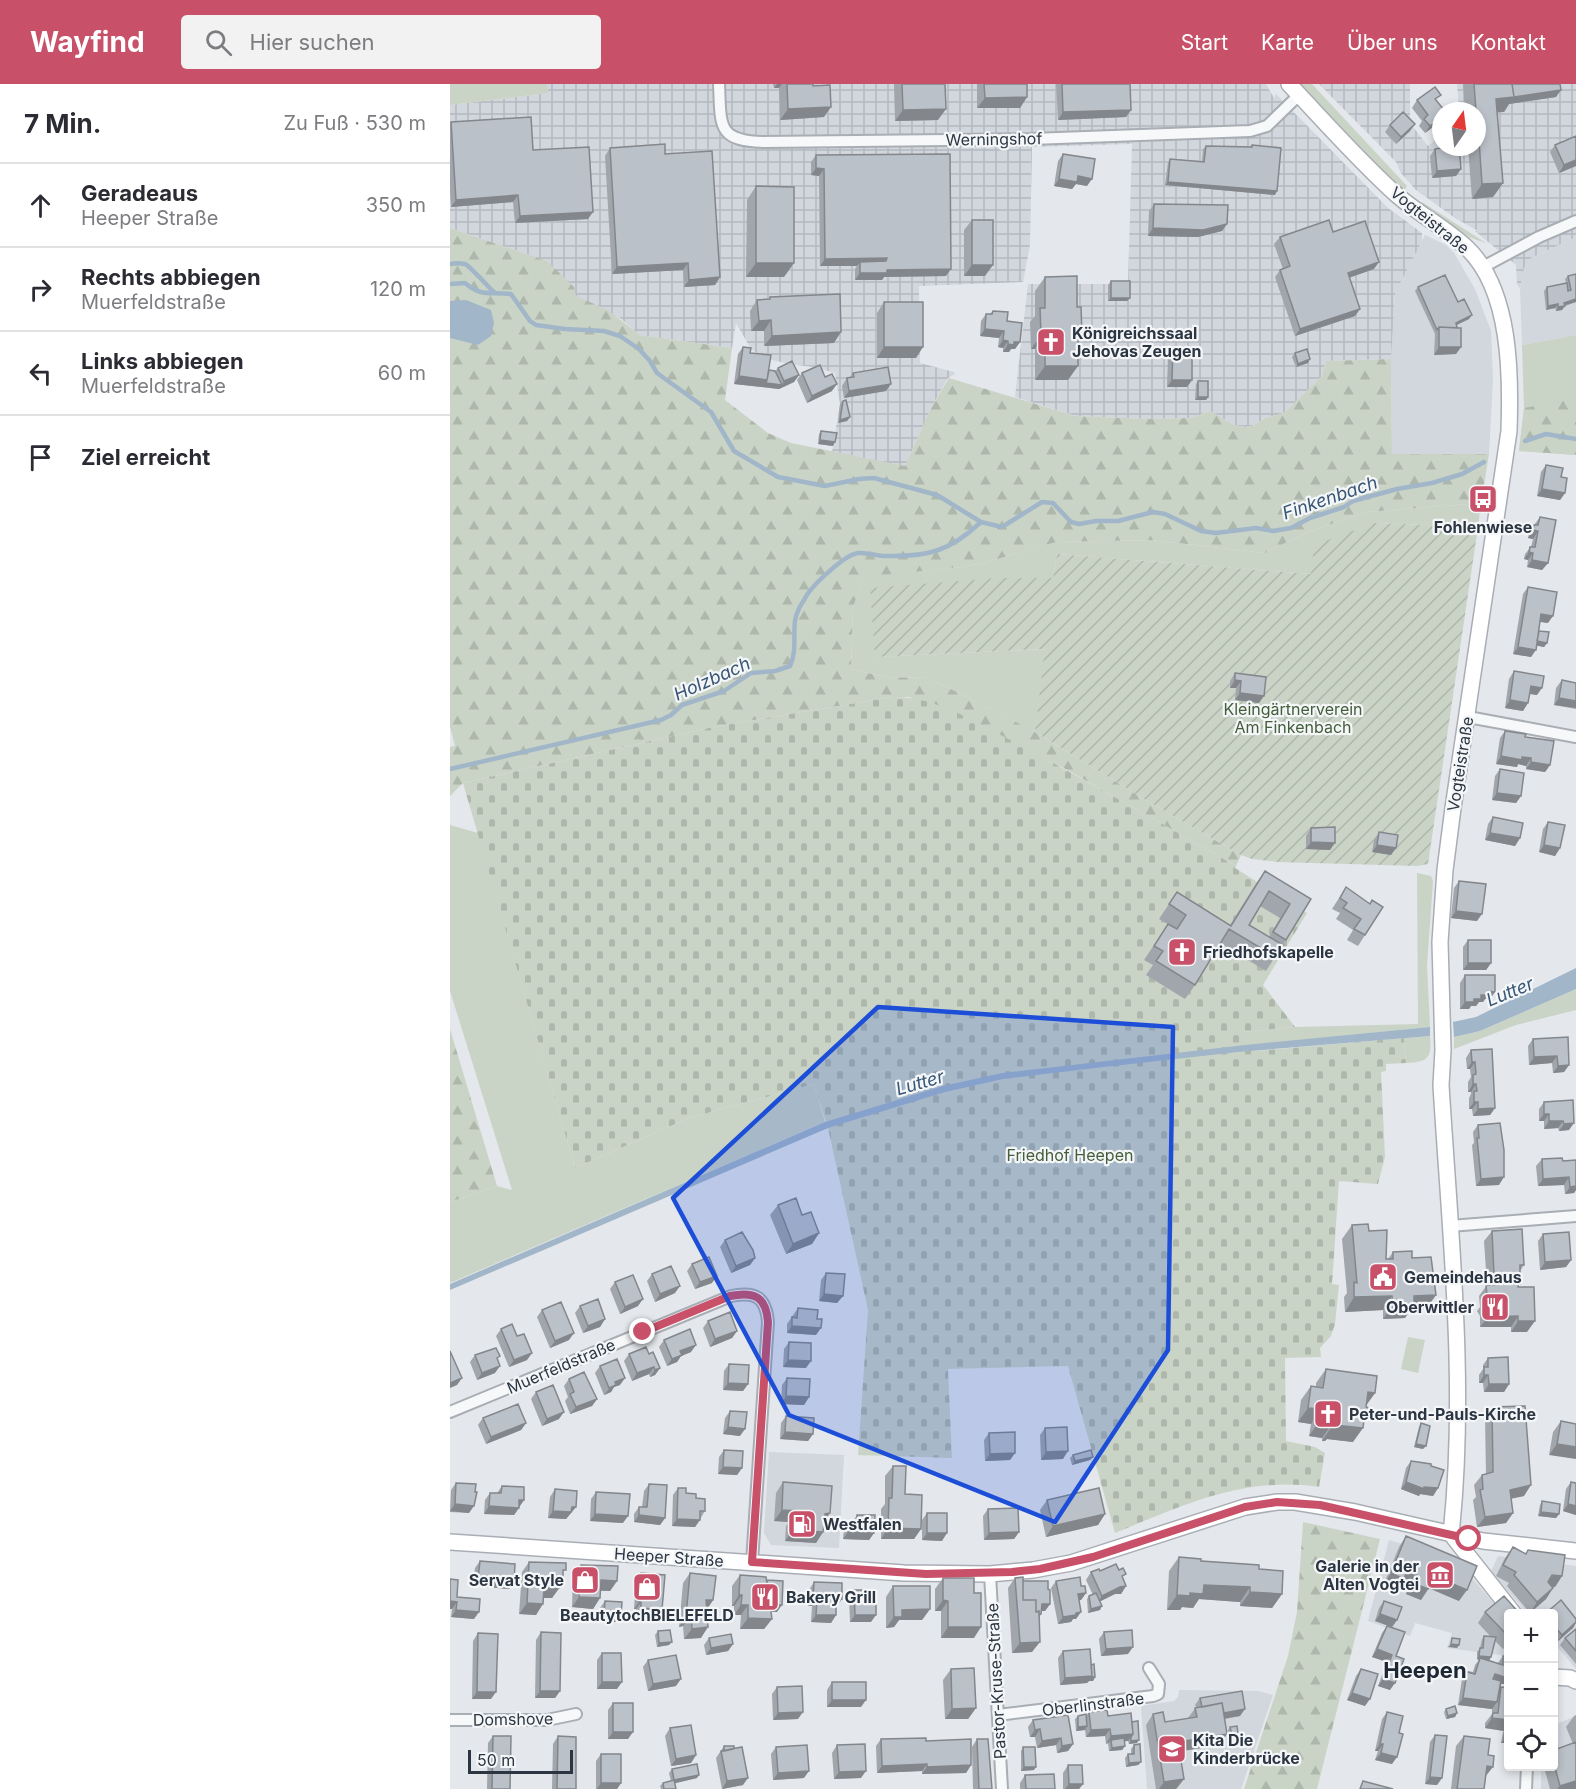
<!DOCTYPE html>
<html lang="de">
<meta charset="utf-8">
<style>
body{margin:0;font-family:Inter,sans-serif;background:#f2f2f3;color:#2b2b33}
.controls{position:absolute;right:18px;bottom:18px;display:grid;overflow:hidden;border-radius:6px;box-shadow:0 3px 9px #0003}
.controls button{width:54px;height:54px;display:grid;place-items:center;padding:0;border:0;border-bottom:2px solid #e1e1e2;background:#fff;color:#2b2b33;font:30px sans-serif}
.compass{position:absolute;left:982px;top:18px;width:54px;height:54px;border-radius:50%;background:#fff;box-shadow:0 3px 9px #0003;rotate:14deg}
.scale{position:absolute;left:18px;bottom:15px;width:105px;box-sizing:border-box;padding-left:6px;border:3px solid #2c3643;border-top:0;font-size:16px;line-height:21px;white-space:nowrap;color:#2c3643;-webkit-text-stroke:4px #f4f6f8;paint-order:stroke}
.stop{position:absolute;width:18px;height:18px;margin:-14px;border:4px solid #c85169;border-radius:50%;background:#fff}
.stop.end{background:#c85169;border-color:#fff;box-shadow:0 2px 6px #0008}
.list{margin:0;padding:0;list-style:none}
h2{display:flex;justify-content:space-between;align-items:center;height:78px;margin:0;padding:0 24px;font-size:26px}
h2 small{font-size:20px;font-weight:400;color:#7c7c81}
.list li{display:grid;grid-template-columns:39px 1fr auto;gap:18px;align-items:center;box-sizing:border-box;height:84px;padding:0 24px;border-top:2px solid #e1e1e2}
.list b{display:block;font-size:22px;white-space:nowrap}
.list p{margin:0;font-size:20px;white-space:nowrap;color:#7c7c81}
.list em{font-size:20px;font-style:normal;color:#7c7c81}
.icon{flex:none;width:33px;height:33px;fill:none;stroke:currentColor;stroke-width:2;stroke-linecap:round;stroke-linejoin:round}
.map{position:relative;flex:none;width:1126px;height:1705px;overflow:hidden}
header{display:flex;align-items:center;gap:36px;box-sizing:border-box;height:84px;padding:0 30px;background:#c85169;color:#fff}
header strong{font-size:28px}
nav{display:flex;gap:33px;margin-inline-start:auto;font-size:21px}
.search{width:420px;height:54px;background:#f2f2f3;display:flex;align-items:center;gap:15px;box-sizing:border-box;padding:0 21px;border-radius:6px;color:#7c7c81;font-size:22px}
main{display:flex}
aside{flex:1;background:#fff}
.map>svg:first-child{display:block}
.built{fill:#d2d6dd}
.industrial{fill:url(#industrial-grid)}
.green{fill:#cad4c6}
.forest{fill:url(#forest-firs)}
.cemetery{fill:url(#cemetery-stones)}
.garden{fill:url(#garden-furrows)}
.water{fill:#a1b6c9}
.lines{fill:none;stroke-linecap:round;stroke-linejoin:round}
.stream{stroke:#a1b6c9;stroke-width:4.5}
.street-casing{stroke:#a9aeb5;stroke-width:14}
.secondary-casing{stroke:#a9aeb5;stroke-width:18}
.street{stroke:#f7f8f9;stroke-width:10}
.secondary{stroke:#fff;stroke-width:15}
.wall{fill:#a1a6ac;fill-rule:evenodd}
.shaded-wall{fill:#83878c}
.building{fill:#bbc1c8;stroke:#83878c;stroke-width:1.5}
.route{stroke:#c85169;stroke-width:8}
.marked{fill:#1d4ed8;fill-opacity:0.2;stroke:#1d4ed8;stroke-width:4.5;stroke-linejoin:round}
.labels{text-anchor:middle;stroke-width:4.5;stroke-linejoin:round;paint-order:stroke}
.street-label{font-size:16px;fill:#2c3643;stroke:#f4f6f8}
.poi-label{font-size:16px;font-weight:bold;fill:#2c3643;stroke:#f4f6f8;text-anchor:start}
.park-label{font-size:16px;fill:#435e3a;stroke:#f4f6f8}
.water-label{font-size:18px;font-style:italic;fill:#385675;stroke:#f4f6f8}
.district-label{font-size:22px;font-weight:bold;fill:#1e2734;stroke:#f4f6f8}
</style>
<header>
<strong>Wayfind</strong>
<div class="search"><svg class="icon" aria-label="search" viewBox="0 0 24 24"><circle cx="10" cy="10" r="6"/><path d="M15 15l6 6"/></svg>Hier suchen</div>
<nav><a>Start</a><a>Karte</a><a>Über uns</a><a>Kontakt</a></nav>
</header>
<main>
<aside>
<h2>7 Min.<small>Zu Fuß · 530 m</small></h2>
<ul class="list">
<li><svg class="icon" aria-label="ahead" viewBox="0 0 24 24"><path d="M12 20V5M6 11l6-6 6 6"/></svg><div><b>Geradeaus</b><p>Heeper Straße</p></div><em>350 m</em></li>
<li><svg class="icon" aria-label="right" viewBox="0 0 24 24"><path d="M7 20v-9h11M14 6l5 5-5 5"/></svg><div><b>Rechts abbiegen</b><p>Muerfeldstraße</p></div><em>120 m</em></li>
<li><svg class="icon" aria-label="left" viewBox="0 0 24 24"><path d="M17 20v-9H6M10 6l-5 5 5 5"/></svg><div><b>Links abbiegen</b><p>Muerfeldstraße</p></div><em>60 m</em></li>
<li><svg class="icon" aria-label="arrive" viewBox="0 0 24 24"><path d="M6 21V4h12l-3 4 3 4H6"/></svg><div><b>Ziel erreicht</b></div></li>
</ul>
</aside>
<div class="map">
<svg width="1126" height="1705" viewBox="0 0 1126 1705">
<defs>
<pattern id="industrial-grid" width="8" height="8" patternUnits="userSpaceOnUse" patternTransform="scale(1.5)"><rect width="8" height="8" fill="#d2d6dd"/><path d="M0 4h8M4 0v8" fill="none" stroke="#b4b8bf"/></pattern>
<pattern id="forest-firs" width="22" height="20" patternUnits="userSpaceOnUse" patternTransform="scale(1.5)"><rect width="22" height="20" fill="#cad4c6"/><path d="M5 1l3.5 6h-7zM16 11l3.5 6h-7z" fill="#aeb7ab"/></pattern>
<pattern id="cemetery-stones" width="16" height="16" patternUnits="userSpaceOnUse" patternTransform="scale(1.5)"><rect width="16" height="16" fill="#cad4c6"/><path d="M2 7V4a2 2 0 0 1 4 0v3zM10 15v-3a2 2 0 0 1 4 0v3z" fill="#aeb7ab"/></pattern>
<pattern id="garden-furrows" width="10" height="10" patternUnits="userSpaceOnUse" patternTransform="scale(1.5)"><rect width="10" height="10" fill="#cad4c6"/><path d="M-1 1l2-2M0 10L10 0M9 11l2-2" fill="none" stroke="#aeb7ab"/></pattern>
</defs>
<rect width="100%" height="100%" fill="#e4e7eb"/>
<path class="built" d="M975,151L996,161L1004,169L1025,205L1041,247L1043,295L1039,370H942L941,275L945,209Z
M1126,153V251L1072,261L1070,205L1074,184L1081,174Z
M319,1368L394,1371L389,1464L321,1461L314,1449Z
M939,1456L952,1460L1016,1487L1058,1536V1572L997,1564L1002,1549L965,1539L960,1552L918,1537Z
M1048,1472L1126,1482V1585L1104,1559V1530L1077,1529L1041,1487Z
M729,1606L808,1607L823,1611L791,1705H697L691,1622L724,1617L728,1613Z
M1126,1632V1705H1091V1683L1104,1682V1641Z"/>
<path class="industrial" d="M97,0H816L824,14L826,10L938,124L972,149V157L945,209L941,275L876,277L872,292L834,329L816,334L802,342L795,343L784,341L760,327L741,334L698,335L626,332L565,313L578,200H678L682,60L582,63L580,161L573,198L469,202L470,279L504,288L505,290L498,294L482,322L455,382L382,368L390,320L385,289L363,283L339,280L314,274L301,265L286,239L282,264L190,251L170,234L125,212L97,177L0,144V21L98,9Z
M869,0H960V39L978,62L991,51V63H1027V27H1009L1007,0H1126V153L1081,174L1074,184L1070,205L1067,200L1066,181L1025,147H1028L1005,134L966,106L951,89L946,78Z"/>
<path class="green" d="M0,0H97L98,9L0,21Z
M848,0H862L957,102L953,109Z
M972,118L1036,159C1013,153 992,136 971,123Z
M1126,251V371L1069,367L1074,324L1072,261Z
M1031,419L1028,443L925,439L861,490L607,470L603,494H547L425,573L596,565L585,648L479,594L435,593L401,585L403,523L414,492L510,483L534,479L605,458L702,456L815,469L858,448L916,428Z
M0,741L28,749L125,1084L239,1034L364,1000L375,1038L0,1199V1118L47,1102L62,1106L0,907Z
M967,789L981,792L983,797L977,881L980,943L799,961L791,948L845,943L968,940Z
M1126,905V926L1066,941L1004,965V953L1030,947Z
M980,952C982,975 978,978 956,979L954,954Z
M958,1253L975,1256L968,1289L951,1285Z"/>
<path class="forest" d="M0,144L97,177L124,203L126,212L158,226L190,251L282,264L275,316L318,349L341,359L455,382L482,322L499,294L626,332L698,335L741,334L760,327L784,341L795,343L802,342L816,334L834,329L872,292L876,277L941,275L942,370H1039L1031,419L916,428L858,448L815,469L702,456L606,458L534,479L510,483L414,493L403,523L401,585L435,593L479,594L580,645L699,718L791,771L786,782L612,683L459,613H442L263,643L13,699L0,712V663L5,662L0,643Z
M1126,314V371L1069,367L1074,324Z
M0,945L47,1102L0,1118Z
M853,1438L930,1455L867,1705H794L838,1572L847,1528Z"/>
<path class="cemetery" d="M442,613C488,612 530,641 570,661C643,700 714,741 786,782L785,784L857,829L813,901L845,943L792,948L805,967L954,954L956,979L936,980V987L931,988L935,1073L928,1100L889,1097L882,1200L889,1201L885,1240L881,1252L870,1264L871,1273L835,1274L836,1357L865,1363L875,1369L869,1403C793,1392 734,1421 665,1449L618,1282L498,1285L502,1374L408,1371L418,1226L378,1044L364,1000L239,1034L125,1084L13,699L263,643Z"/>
<path class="garden" d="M925,439L1028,443L978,780L967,782L828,778L802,775L791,771L699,718L585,648L595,565L425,573L420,504L547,494H603L607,470L861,490L864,461Z"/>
<path class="water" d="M16,216L41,226L44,239L41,252L28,261L0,254V217Z
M1126,884V905L1030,947L1004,953L1003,938L1026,933Z
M980,943V952L788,968L645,984L553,995L495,1008L378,1044L0,1206V1200L375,1038L493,1002L552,989L795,961Z"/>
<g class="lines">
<path class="stream" d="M0,180C5,179 11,179 15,180C19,181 37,202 44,208
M0,200L15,199C33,214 40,207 61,210L80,237L86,241L115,245L154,247L170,252L189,265L200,277L207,289L261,328L284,367L328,393L375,402L409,395L424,394L487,411L531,438L552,443L592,418L603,419L621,438L629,440L646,437H668L703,428L715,430L751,447L766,449L806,444L823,447L841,444L860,434L894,423L903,417L947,405L982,399L1012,390L1034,378
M1075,357L1096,350L1126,355
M0,685L211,636L221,631L232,621L274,607L301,589L325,587L340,582C347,567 343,553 345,537C346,530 350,522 354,516C360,503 394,471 408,469C417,468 427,472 436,472C478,473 500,467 531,438"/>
<g class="street-casing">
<path id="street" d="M269,0C271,40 266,57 313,58L581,55L800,47L817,42L849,11
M1033,183L1089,153L1126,137
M1018,633L1126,653
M1000,1142L1126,1132
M0,1328L281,1212C305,1207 316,1213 318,1238L302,1478
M540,1490L552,1705
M548,1631L703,1612L708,1610L709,1600L699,1584
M0,1636H97L126,1630
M1076,1705L1077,1682"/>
</g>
<g class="secondary-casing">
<path id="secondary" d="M839,0C875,38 909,77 948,112C970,131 996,144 1017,164C1061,206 1061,291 1059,347L1003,724L995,786L990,858L993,966L991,1001C1000,1150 1017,1302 1001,1450
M1001,1450L1064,1530
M0,1458L454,1489L540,1490L583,1486L621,1479L795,1423L827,1418H845L905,1428L1033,1457L1126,1467
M1104,1593L1120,1594L1126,1597"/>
</g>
<use href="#street" class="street"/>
<use href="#secondary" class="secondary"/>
</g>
<path class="wall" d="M323,0H363L374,33L330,36L329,4H324Z
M444,0H495L488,36L445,37Z
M527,0H577V13L570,24H527Z
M606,0H680L681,26L676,33L608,36Z
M1013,0H1110L1106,13L1059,20L1054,28H1047L1053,99L1043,113L1022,115L1018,63H1027V27H1015Z
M967,16H987L991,27V37L975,49L969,42L972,37L962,24Z
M1,38L83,66L138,135L65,139L63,118L1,123L0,108V39Z
M940,41L960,47L946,60L935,48Z
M1126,52V82L1109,89L1100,68L1105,61Z
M802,61L825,111L715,101L718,78L720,75L752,77L753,65L756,62L800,63Z
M994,63H1013L1010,68L1011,85L1006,92L982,94L980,72L985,65L994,64Z
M160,64L215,70L270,193L265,201L234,203L233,186L162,190L155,72Z
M613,70L637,102L626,100L622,105L604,102L608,77Z
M366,71L496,192L434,193L432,196H405V185L407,182H370L369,92L361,91V78Z
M306,102L334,193H296L297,116Z
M704,120L777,140L772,147L748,153L698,152L699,127Z
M522,136L535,192H514V146Z
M883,148L924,185L899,193L910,225L905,232L845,252L825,193L830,186L833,185L824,160L830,153Z
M1126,190V218L1115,222L1112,226L1106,227L1105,224L1096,226L1094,207L1097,203L1116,199L1115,195L1118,192Z
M595,193L628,256L618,296H585V265H581L580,238L585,232V207Z
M661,197L680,214L677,217H658V201Z
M968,203L1008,218L1019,235L1007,241L1011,263L1006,270L984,271L985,250L965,207Z
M320,213L384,259L314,262V247H301L300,227L307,216L319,215Z
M434,218L466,274H427V229Z
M543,227L557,237L570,258L565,265H561L559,268H553V264L548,263L549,254L530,252L531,237L536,230H540Z
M293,263L300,269L319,286L325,287L328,284L349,291L344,298L329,305L284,300L288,270Z
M723,264L742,296L737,303H717L718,271Z
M845,269L858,279L846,283L842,273Z
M352,289L375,293L382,307L357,319L347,296Z
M403,289L436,307L394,314L392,302L397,294H399Z
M748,297L758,313L756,316H745L746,300Z
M393,317L400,333L397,337L388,339L390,320Z
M371,347L383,362L368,360L369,350Z
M1096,381L1111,393L1115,409L1110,416L1087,412L1091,388Z
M1090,433L1098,479L1092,486L1077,483L1078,476L1074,475L1075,470L1081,463L1083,455L1078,454L1079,448Z
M1078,503L1098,539L1090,538L1089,547L1097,559L1094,563L1086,561L1081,573L1063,570L1073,510Z
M1064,587L1087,611L1079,610L1073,627L1055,624L1059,595Z
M785,589L809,619L785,616L786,604H780V597Z
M1112,596L1126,599V625L1104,621L1106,604Z
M1055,647L1075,653L1100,681L1095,688L1076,685V682L1068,680L1067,683L1046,680L1050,654Z
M1050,685L1071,712L1066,719L1042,716L1045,692Z
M1043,733L1070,754L1065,762L1035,756L1038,740Z
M1098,738L1110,764L1105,772L1089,768L1093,745Z
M861,744L880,766L856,765V752Z
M929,748L941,771L922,768L924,756Z
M815,787L861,815L836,856L816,887L770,859L745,901L735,915L696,891L703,881L694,876L718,840L709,835L727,808L780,841L805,801ZM810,822L830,834L819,853L799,841Z
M1009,797L1027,837L1001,834L1004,804Z
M896,803L920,820L915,851L908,862L897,856L903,846L886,835L890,829L882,825Z
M1018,856L1041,879L1036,886H1013V863Z
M1015,891L1040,915H1035L1033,918H1029L1026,922H1021L1019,925H1010V899Z
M1083,955L1119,981L1114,988L1103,989L1102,979L1079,981L1078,962Z
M1021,966L1045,1024L1040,1031L1023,1032L1022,1025H1019V1014L1021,1010V1008H1018V998L1021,993L1020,985H1017L1016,974Z
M1123,1016L1119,1046L1109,1047L1108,1044L1094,1045V1037H1089V1025L1094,1018Z
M1028,1041L1049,1101L1026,1102L1022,1061L1024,1059L1023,1048Z
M1092,1075L1113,1077L1126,1076V1106L1124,1109L1115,1110L1114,1101L1088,1102L1086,1082Z
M328,1121L369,1149L362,1160L336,1170L320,1131Z
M902,1141L919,1147L936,1175H938L943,1168L962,1174L986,1211L976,1225L960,1226L955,1234L933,1235V1226L895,1228L894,1213L897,1209L892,1155Z
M1042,1147L1074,1181L1070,1187V1200L1068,1202L1077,1248H1061V1243H1030V1232L1027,1227L1030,1223L1029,1212L1037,1201L1034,1157Z
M1093,1150L1121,1176L1116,1183L1090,1186L1088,1157Z
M275,1156L305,1174L300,1181L281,1189L270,1163Z
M242,1180L262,1199L245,1205L237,1187Z
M376,1189L393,1212L387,1219L369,1217L371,1196Z
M202,1190L225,1209L205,1218L197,1197Z
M165,1198L188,1222L170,1230L160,1205Z
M130,1222L155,1235L150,1243L133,1249L125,1229Z
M348,1224L366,1251L337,1249V1240Z
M92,1226L119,1256L100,1264L87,1233Z
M258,1237L287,1247L282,1254L260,1263L253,1244Z
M51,1245L67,1252L77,1276L59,1283L46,1252Z
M214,1256L241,1268L231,1272L227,1278L217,1282L209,1263Z
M339,1258L356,1284L333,1283L334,1265Z
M179,1270H199L210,1284L205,1291L200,1293L199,1290L182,1297L174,1277Z
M25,1271L45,1289L27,1296L20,1278Z
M1038,1274L1059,1300L1054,1308H1034L1033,1299H1029V1291L1033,1285V1281Z
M279,1280L298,1300L293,1307L273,1306L274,1287Z
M150,1282L170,1301L164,1303L161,1308L154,1311L145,1289Z
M876,1285L925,1309L916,1321V1323L918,1329L914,1334L903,1358L877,1355L875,1357H872V1354L859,1352L861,1340L848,1338L851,1316L861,1302L866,1303V1299Z
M337,1294L359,1313L354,1321L331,1320L332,1301Z
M119,1295L147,1315L142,1322L120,1330L115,1317L118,1313L114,1302Z
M86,1308L109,1335L92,1342L81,1315Z
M1042,1323L1074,1412L1061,1415L1063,1429L1056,1439L1027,1443L1023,1416L1026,1413L1024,1401L1032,1391L1036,1390L1035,1334Z
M280,1327L290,1352L273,1350L275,1334Z
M336,1332L363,1350L358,1357L330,1355L331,1339Z
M33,1334L76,1339L71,1346L36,1360L28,1341Z
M1111,1337L1126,1340L1099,1371L1103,1348Z
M971,1339L973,1365L964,1363L969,1343Z
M595,1344L613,1375L591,1376L590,1351Z
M539,1349L565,1369L560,1376L535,1377L534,1356Z
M274,1366L292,1384L287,1391L268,1390L269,1373Z
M623,1371L643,1373L640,1376L622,1381L620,1374Z
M961,1377L981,1382L988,1404L983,1412L970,1410L969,1412L951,1405L956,1384Z
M443,1382L471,1445L464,1455H431V1425L435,1420V1392Z
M333,1398L374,1438L373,1448L366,1459L335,1457L336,1442L339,1438L324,1437L326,1409Z
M1121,1398L1126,1399V1431L1113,1427L1116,1405Z
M6,1399L25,1408L19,1429L0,1428L1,1406Z
M199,1400L215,1434L210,1441L184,1438V1430L189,1423H192L194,1407Z
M52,1402L74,1416L64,1431L34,1430L35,1416L40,1409H47Z
M228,1404L246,1414L255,1427L245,1443L222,1442L223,1411Z
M105,1405L126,1423L116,1435L98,1434L100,1413Z
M146,1408L173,1439L140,1437L141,1415Z
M597,1416L655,1430L648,1441L596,1453L590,1426Z
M1092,1417L1109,1430L1106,1434L1088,1432L1090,1421Z
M538,1425L569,1448L564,1455L534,1456L533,1432Z
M477,1429L492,1457L472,1456V1436Z
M407,1431L424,1449L419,1456L393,1455L394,1444L399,1437H403Z
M956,1452L1009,1517L979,1504L971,1516L956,1510L960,1501L951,1498L946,1505L934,1500L949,1463Z
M1063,1463L1112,1492L1105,1503H1102L1103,1504L1096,1515L1080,1529L1057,1502L1059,1499L1046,1492L1055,1474Z
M729,1473L809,1485L832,1510L822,1524L790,1522V1518L749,1515L743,1524L732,1523L730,1526H717L719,1487Z
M30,1477L59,1505L23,1502L25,1484Z
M79,1478L113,1490V1499L102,1514H94L86,1531L69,1530L72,1488Z
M131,1481L167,1497L160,1507H150V1514L143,1525L122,1523L123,1491Z
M650,1487L673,1494L676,1502L671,1510H665L650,1517V1526L638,1529L637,1515L639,1512L643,1511L636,1496L641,1488Z
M191,1489L212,1526L207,1533L186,1532V1525H184L186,1497Z
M240,1489L263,1516L257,1525L251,1554L234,1555L233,1542L229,1543L233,1499Z
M290,1491L317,1496L327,1528H321L322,1535L314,1545H290L291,1531H284V1522H282V1502Z
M493,1494L524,1554H491V1527H485V1505Z
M565,1494L598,1505L600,1520L595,1527H591V1530L589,1533L582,1568L562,1569L558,1504Z
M606,1497L631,1502L636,1509L631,1516H629L626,1535H623L621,1538L608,1540L601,1504Z
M364,1498L392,1515L387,1522H386V1531L381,1539L361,1538L362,1522H358L359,1506Z
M443,1502L480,1525L472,1536H449L444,1543L436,1544V1513Z
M404,1506L421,1538H400L399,1513Z
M7,1513L24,1535L1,1533L2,1525Z
M155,1517L166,1538L149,1537L150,1524Z
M934,1517L947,1536L942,1543L925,1537L929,1524Z
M1035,1528L1059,1530V1560L1053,1565L1045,1557L1039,1576L1048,1579L1053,1572H1059V1600H1051L1049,1606L1051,1603L1059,1656L1057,1659H1051L1053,1648L1054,1647L1035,1644V1639L1042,1630V1625L1008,1621L1012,1595L1018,1587L1023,1588L1025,1581L1029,1576L1027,1575V1568L1030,1564L1032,1555L1034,1552L1041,1553L1028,1539Z
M1104,1530L1126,1535V1539L1123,1544L1107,1558L1104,1555Z
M937,1542L946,1572L940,1606L928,1602L937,1578L922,1573L932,1549Z
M1126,1545V1580L1110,1561L1115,1554Z
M208,1547L219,1561L207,1563L205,1551Z
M91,1548L110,1607L105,1614H85L86,1556Z
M654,1548L678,1570L651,1572L649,1555Z
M28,1549L41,1615H22L23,1557Z
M259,1554L283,1560L278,1567L256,1571L254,1561Z
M613,1567L641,1581L645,1593L643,1597H639L637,1599L610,1601L608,1574Z
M152,1569L167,1605H147V1576Z
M198,1576L226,1602L198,1607L193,1583Z
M501,1585L526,1624L518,1635H495L493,1596Z
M911,1585L915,1622L897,1616L906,1592Z
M382,1598L411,1623H377V1606Z
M327,1603L348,1635L323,1636L322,1610Z
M750,1614L790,1632L775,1635L770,1661L729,1667L734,1695L726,1705H706L696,1641L703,1630L715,1638L738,1634L746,1623L745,1621Z
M163,1619L178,1655H158V1626Z
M996,1625L1007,1629L1005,1633L996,1635L994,1628Z
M639,1628L682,1638L687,1659L679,1660L678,1657H674L675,1662L672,1666L659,1667L658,1659L656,1660L655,1652L636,1653L635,1646L626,1647L625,1635L628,1632H636Z
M937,1628L949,1649L942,1680L925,1676L928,1667H925L932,1635Z
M1126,1631V1705H1100L1094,1683H1104V1666L1123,1660L1116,1643L1124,1632Z
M583,1636L623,1660L618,1667L607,1669L606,1661L587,1664L585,1653H580L578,1643Z
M780,1643L788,1650L786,1654L779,1655L778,1646Z
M220,1644L246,1671L241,1679L221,1682L215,1652Z
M985,1651L992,1694L987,1701L975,1700L980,1658Z
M43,1652L60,1705H37L38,1659Z
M108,1652L126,1705H102L103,1660Z
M1014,1652L1036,1693L1034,1705H1001L1006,1662Z
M431,1655L476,1657L521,1681L516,1689L472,1690V1687L427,1689L426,1662Z
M527,1655L542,1705H523L522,1663Z
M387,1661L411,1694L384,1695L382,1669Z
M684,1661L691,1678L688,1681L676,1683L675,1674L678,1670H681V1665Z
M274,1662L293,1701L272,1705L266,1674Z
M326,1663L354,1694L323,1696L321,1670Z
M573,1663L584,1686L571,1687V1667Z
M151,1670L171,1699L167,1705H146V1677Z
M618,1681L633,1700L629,1705H613V1689Z
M222,1685L247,1694L225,1699L226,1705H211L210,1702L213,1699L221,1697L219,1689Z
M575,1691L605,1705H570V1699Z"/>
<path class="shaded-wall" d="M327,0H332L329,4H324Z
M1111,6L1106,13L1059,20L1054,28L1036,29L1046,15Z
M577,13L570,24H527L535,14Z
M381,23L374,33L330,36L338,25Z
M496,25L488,36L445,37L453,26Z
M681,26L676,33L608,36L613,28Z
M991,34V37L975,49L980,42Z
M965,40L960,47L946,60L951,53Z
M1126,76V82L1109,89L1114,81Z
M366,84L374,85L369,92L361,91Z
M1011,85L1006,92L982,94L987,87Z
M628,92L642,95L637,102L626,100L622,105L604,102L609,95Z
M718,98L827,107L825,111L715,101Z
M1053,99L1043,113L1022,115L1032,100Z
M68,111L63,118L1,123L6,116Z
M143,128L138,135L65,139L70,132Z
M777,140L772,147L748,153L698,152L703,144Z
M437,174L432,181L410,178L407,182H370L375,175Z
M929,178L924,185L893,196L898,189Z
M238,179L233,186L162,190L167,183Z
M306,179H344L334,193H296Z
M522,181H543L535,192H514Z
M501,185L496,192L434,193L432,196H405L410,189L437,186Z
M270,193L265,201L234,203L239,196Z
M661,214H680L677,217H658Z
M1126,215V218L1112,222L1114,219Z
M1108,220L1105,224L1096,226L1098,222Z
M1115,222L1112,226L1106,227L1108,223Z
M910,225L905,232L845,252L850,245Z
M1022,231L1019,235L1004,242L1006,239Z
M321,236L314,247H301L309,237Z
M535,245L554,247L549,254L530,252Z
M391,248L384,259L314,262L322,252Z
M591,251H595L585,265H581Z
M553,256L558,257L553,264L548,263Z
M564,258H570L565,265H561L559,268H553L558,260Z
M434,263H473L466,274H427Z
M989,263H1011L1006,270L984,271Z
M860,275L858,279L846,283L848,280Z
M595,282H628L618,296H585Z
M349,291L344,298L329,305L284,300L289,292L317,296L332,301L334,297Z
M722,296H742L737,303H717Z
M387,300L382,307L357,319L362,312Z
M441,300L436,307L394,314L399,307Z
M748,313H758L756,316H745Z
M400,333L397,337L388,339L390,336Z
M370,356L385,358L383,362L368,360Z
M1092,405L1115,409L1110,416L1087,412Z
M1083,446L1088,447L1083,455L1078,454Z
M1079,468L1083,469L1078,476L1074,475Z
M1082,476L1098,479L1092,486L1077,483Z
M1091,530L1103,532L1098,539L1086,537Z
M1085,557L1097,559L1094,563L1083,561Z
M1068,563L1086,566L1081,573L1063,570Z
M785,596L791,597L786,604H780Z
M1081,602L1092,604L1087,611L1075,609Z
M790,609L814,612L809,619L785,616Z
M1109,614L1126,617V624L1104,621Z
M1060,616L1078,619L1073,627L1055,624Z
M1051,672L1072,673L1081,674L1076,682L1068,680L1067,683L1046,680Z
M1081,678L1100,681L1095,688L1076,685Z
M1047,709L1071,712L1066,719L1042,716Z
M1040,749L1070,754L1065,762L1035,756Z
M861,758L885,759L880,766L856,765Z
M927,761L946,764L941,771L922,768Z
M1094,761L1110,764L1105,772L1089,768Z
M1006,827L1032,830L1027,837L1001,834Z
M1018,879H1041L1036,886H1013Z
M1038,907L1045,908L1040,915H1035L1033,918H1029L1026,922H1021L1019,925H1010L1015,918L1024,915Z
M1107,972L1102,979L1079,981L1084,973Z
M1022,978H1025L1020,985H1017Z
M1119,981L1114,988L1103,989L1108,982Z
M1023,1000H1026L1021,1008H1018Z
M1024,1018H1028L1022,1025H1019Z
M1045,1024L1040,1031L1023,1032L1028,1025Z
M1094,1030H1099L1094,1037H1089Z
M1099,1037H1113L1108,1044L1094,1045Z
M1124,1039L1119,1046L1109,1047L1114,1040Z
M1054,1093L1049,1101L1026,1102L1031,1095Z
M1119,1093L1114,1101L1088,1102L1093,1095Z
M1126,1102V1106L1124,1109L1115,1110L1120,1103Z
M369,1149L362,1160L336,1170L343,1160Z
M305,1174L300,1181L281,1189L286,1182Z
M1121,1176L1116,1183L1090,1186L1095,1178Z
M1044,1190H1054L1046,1200L1037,1201Z
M267,1192L262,1199L245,1205L250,1198Z
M230,1202L225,1209L205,1218L210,1210Z
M374,1210L393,1212L387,1219L369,1217Z
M986,1211L976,1225L960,1226L955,1234L933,1235L943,1221L964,1212Z
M942,1212L933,1226L895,1228L904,1213Z
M193,1215L188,1222L170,1230L175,1223Z
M1068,1232L1061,1243H1030L1038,1233Z
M155,1235L150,1243L133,1249L138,1242Z
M1068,1237H1085L1077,1248H1061Z
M342,1242L371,1244L366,1251L337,1249Z
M287,1247L282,1254L260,1263L265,1255Z
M124,1249L119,1256L100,1264L105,1257Z
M246,1261L241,1268L231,1272L227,1278L217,1282L222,1275L230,1267Z
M82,1269L77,1276L59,1283L64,1276Z
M338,1276L361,1277L356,1284L333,1283Z
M50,1282L45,1289L27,1296L32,1289Z
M204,1283L199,1290L182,1297L187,1289Z
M210,1284L205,1291L200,1293L205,1286Z
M1034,1291H1038L1033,1299H1029Z
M12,1294L7,1301L0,1304V1299Z
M175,1294L170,1301L164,1303L161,1308L154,1311L165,1298Z
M278,1299L298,1300L293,1307L273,1306Z
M1039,1300H1059L1054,1308H1034Z
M918,1308L925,1309L915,1323Z
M336,1312L359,1313L354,1321L331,1320Z
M147,1315L142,1322L120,1330L126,1323Z
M858,1324L871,1325L861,1340L848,1338Z
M114,1328L109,1335L92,1342L97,1335Z
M869,1338L882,1340L872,1354L859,1352Z
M76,1339L71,1346L36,1360L41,1353Z
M885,1341L913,1344L903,1358L877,1355L875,1357H872L882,1342Z
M278,1343L295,1345L290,1352L273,1350Z
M335,1348L363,1350L358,1357L330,1355Z
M966,1360L976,1362L973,1365L964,1363Z
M1107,1360L1126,1363V1375L1099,1371Z
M618,1367L613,1375L591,1376L596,1368Z
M565,1369L560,1376L535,1377L540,1370Z
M643,1373L640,1376L622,1381L625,1377Z
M273,1383L292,1384L287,1391L268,1390Z
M956,1398L974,1403L988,1404L983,1412L970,1410L969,1412L951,1405Z
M1081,1401L1074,1412L1052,1416L1060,1406Z
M69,1416H74L69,1423Z
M5,1420L24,1422L19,1429L0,1427Z
M1118,1420L1126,1422V1431L1113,1427Z
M39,1422L69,1424L64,1431L34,1430Z
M122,1423H126L116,1435L98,1434L103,1427Z
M332,1426L349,1427L343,1436L344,1431L339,1438L324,1437Z
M1091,1428L1109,1430L1106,1434L1088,1432Z
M380,1429L373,1439L375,1430Z
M1063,1429L1056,1439L1027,1443L1035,1433Z
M145,1430L178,1432L173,1439L140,1437Z
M655,1430L648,1441L596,1453L603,1442Z
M189,1431L215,1434L210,1441L184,1438Z
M227,1435L250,1436L245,1443L222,1442Z
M438,1444L471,1445L464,1455H431Z
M343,1446L373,1448L366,1459L335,1457Z
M398,1448L424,1449L419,1456L393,1455Z
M569,1448L564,1455L534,1456L539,1449Z
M477,1449H497L492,1457L472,1456Z
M957,1486L967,1490L960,1501L951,1498L946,1505L934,1500L941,1489Z
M1102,1491L1112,1492L1105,1503L1094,1502Z
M984,1492L1017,1506L1009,1517L976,1503Z
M28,1495L64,1498L59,1505L23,1502Z
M151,1496L167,1497L160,1507L144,1506Z
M110,1499H113L102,1514H87L94,1503Z
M963,1499L978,1505L971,1516L956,1510Z
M754,1501L800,1503L790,1518L749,1515L743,1524L732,1523L730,1526H717L727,1511L740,1509Z
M676,1502L671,1510H665L647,1519L652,1512L670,1503Z
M1103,1504L1096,1515L1080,1529L1087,1518Z
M800,1508L832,1510L822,1524L790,1522Z
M636,1509L631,1516L623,1517L628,1510Z
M289,1511H292L284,1522H282Z
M129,1513L150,1514L143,1525L122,1523Z
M363,1515H367L362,1522H358Z
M386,1515H392L387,1522H381Z
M256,1516H263L256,1527Z
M493,1516L498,1517L491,1527H485Z
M0,1517L7,1518L2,1525H0Z
M189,1518H191L186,1525H184Z
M77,1519L93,1520L86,1531L69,1530Z
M317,1520L332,1521L327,1528L312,1527Z
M592,1520H600L595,1527H587Z
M291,1521H298L291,1531H284Z
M652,1522L650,1526L638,1529L641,1525Z
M191,1524L212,1526L207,1533L186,1532Z
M480,1525L472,1536H449L444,1543L436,1544L444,1533L452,1526Z
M6,1526L29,1528L24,1535L1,1533Z
M631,1528L626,1535H623L621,1538L608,1540L613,1533Z
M154,1530L171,1531L166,1538L149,1537Z
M930,1530L947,1536L942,1543L925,1537Z
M241,1531L233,1542L229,1543L236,1532Z
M366,1531H386L381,1539L361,1538Z
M405,1531H426L421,1538H400Z
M298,1534L322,1535L314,1545H290Z
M1126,1538L1123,1544L1107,1558L1112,1551Z
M258,1543L251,1554L234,1555L242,1545Z
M498,1543H531L524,1554H491Z
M222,1558L219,1561L207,1563L209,1559Z
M590,1558L582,1568L562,1569L570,1559Z
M283,1560L278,1567L256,1571L261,1564Z
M1001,1560L1009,1561L1007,1564L998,1563Z
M683,1563L678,1570L651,1572L656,1565Z
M927,1565L942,1571L937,1578L922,1573Z
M1029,1572L1041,1573L1039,1577L1030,1574L1029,1576L1027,1575Z
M1045,1590L1059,1593V1600H1049L1040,1598Z
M642,1592L645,1593L643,1597H639L637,1599L610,1601L615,1594Z
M231,1595L226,1602L198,1607L203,1600Z
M933,1595L945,1599L940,1606L928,1602Z
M152,1598H172L167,1605H147Z
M90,1607H110L105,1614H85Z
M27,1608H46L41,1615H22Z
M902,1609L920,1615L915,1622L897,1616Z
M1013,1614L1047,1618L1042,1625L1008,1621Z
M382,1616H416L411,1623H377Z
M526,1624L518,1635H495L502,1625Z
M795,1625L790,1632L765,1636L771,1629Z
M353,1628L348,1635L323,1636L328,1629Z
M1007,1629L1005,1633L996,1635L998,1632Z
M1042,1634L1059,1636V1647L1055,1645L1054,1647L1035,1644Z
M637,1642L635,1646L626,1647L628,1643Z
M590,1645L585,1653H580L585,1646Z
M660,1645L655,1652L636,1653L641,1646Z
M163,1648H183L178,1655H158Z
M683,1650L678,1657L661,1659V1656L658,1659L656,1660L661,1652Z
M777,1650L770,1661L720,1669L728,1658Z
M788,1650L786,1654L779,1655L782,1651Z
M611,1654L606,1661L587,1664L592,1657Z
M1054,1655L1059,1656L1057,1659H1051Z
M689,1656L687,1659L679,1660L681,1657Z
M623,1660L618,1667L607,1669L612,1662Z
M930,1660H933L928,1667H925Z
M675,1662L672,1666L659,1667L662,1664Z
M931,1669L947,1673L942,1680L925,1676Z
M246,1671L241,1679L221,1682L226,1675Z
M691,1678L688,1681L676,1683L679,1679Z
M477,1680L472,1687L427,1689L432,1682Z
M521,1681L516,1689L472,1690L477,1683Z
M1037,1682L1043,1683L1035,1693Z
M574,1683H586L584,1686L571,1687Z
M359,1687L354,1694L323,1696L328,1689Z
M416,1687L411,1694L384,1695L389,1688Z
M249,1691L247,1694L222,1700L224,1696Z
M980,1693L992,1694L987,1701L975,1700Z
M298,1694L293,1701L272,1705L277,1697Z
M734,1695L726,1705H709L714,1698Z
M1126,1697V1705H1107L1110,1702Z
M151,1699H171L167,1705H147Z
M619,1700H633L629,1705H615Z"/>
<path class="building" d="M337,0H363V2L380,1L381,23L338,25Z
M452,0H495L496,25L453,26Z
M534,0H577V13L535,14Z
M612,0H680L681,26L613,28Z
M1024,0H1062L1064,13L1046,15L1053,99L1032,100L1027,27H1026Z
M1062,0H1110L1111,6L1064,13Z
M985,3L991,11L985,15L995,27H991V34L980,42L974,35L978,31L967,16Z
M953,28L965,40L951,53L940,41Z
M81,33L83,66L139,63L143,128L70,132L68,111L6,116L1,38Z
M1126,52V76L1114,81L1105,61Z
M215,60V70L262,67L270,193L239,196L238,179L167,183L160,64Z
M802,61L831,64L827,107L718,98L720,75L754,78L756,62L802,63Z
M999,63H1009L1011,85L987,87L985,65Z
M500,70L501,185L437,186V189H410V178L436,177L437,174L375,175L374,85L366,84V71Z
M613,70L645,75L642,95L628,92L627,98L609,95Z
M306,102L344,103V179H306Z
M704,120L778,121L777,140L753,146L703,144Z
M522,136H543V181H522Z
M879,136L883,148L915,137L929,178L898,189L910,225L850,245L830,186L840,182L830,153Z
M1126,190V215L1114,219L1115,222L1108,223V220L1098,222L1097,203L1117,199L1118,207L1121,206L1118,192Z
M995,191L1008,218L1014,215L1022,231L1006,239L1007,244L989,243L987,246L968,203Z
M627,192V223H631L632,251H628V282H595V251H591L590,224H595V193Z
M661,197H680V214H661Z
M390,210L391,248L322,252L321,236L309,237L307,216L320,215V213Z
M434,218H473V263H434Z
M543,227L558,228L557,237L572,239L570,258H564V261L558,260V257L553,256L554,247L535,245L536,230H542Z
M989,243L1011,244V263H989Z
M293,263L301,264L300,269L321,271L317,296L289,292Z
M723,264H742V296H722Z
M857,265L860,275L848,280L845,269Z
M342,277L349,291L334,297L328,284Z
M370,281L375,293L382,290L387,300L362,312L352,289Z
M438,283L441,300L399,307L397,294L404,293L403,289Z
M319,286L325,287L332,301L316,299L317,296Z
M748,297H758V313H748Z
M396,316L400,333L390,336L393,317Z
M371,347L387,349L385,358L370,356Z
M1096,381L1113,384L1111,393L1117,394L1115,409L1092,405Z
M1090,433L1106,436L1098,479L1082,476L1083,469L1079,468L1080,463H1085L1088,447L1083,446L1084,441H1088Z
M1078,503L1107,508L1103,532L1091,530L1086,566L1068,563Z
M1089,547L1099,548L1097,559L1087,557Z
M1064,587L1094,592L1092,604L1081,602L1078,619L1060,616Z
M785,589L816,593L814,612L790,609L791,597L785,596Z
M1112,596L1126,599V617L1109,614Z
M1055,647L1076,650L1075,653L1104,657L1100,681L1081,678V674L1072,673V676L1051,672Z
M1050,685L1074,689L1071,712L1047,709Z
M1043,733L1073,739L1070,754L1040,749Z
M1098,738L1115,741L1110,764L1094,761Z
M885,743V759L861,758V744Z
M929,748L948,751L946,764L927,761Z
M815,787L861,815L836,856L823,848L840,820L819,807L799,841L833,861L826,873L779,845L745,901L706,877L713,867L704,862L718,840L727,845L736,831L719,820L727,808L781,842Z
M1009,797L1036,800L1032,830L1006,827Z
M896,803L920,820L922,816L933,823L915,851L904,845L911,835L893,824L897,819L890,814Z
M1018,856H1041V879H1018Z
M1015,891H1045V908L1038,907V911H1031V915H1024V918H1015Z
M1118,953L1119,981L1108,982L1107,972L1084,973L1083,955Z
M1042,965L1045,1024L1028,1025V1018H1024V1007H1027L1026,1000H1023V991L1026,990L1025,978H1022L1021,966Z
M1123,1016L1124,1039L1114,1040L1113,1037H1099V1030H1094V1018Z
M1050,1039L1054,1066V1093L1031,1095L1027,1054H1029L1028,1041Z
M1112,1074L1113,1077L1126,1076V1102L1120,1103L1119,1093L1093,1095L1092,1075Z
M346,1114L352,1131L361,1128L369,1149L343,1160L328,1121Z
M918,1140L919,1147L937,1146L936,1175H943V1168L962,1167V1174L981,1173L986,1211L964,1212V1220L943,1221L942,1212L904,1213V1198L907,1199L902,1141Z
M1072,1145L1074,1181H1070V1200H1068V1203H1084L1085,1237H1068V1232L1038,1233L1037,1221L1035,1217L1037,1212L1036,1201L1054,1200V1190H1044L1042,1147Z
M292,1148L303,1166L305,1174L286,1182L275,1156Z
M1119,1148L1121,1176L1095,1178L1093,1150Z
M259,1173L267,1192L250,1198L242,1180Z
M221,1182L230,1202L210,1210L202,1190Z
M376,1189L395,1190L393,1212L374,1210Z
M183,1191L193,1215L175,1223L165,1198Z
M148,1215L155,1235L138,1242L130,1222Z
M111,1218L124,1249L105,1257L92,1226Z
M348,1224L368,1226L367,1235H372L371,1244L342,1242V1233L347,1234Z
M280,1228L287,1247L265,1255L258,1237Z
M62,1240L67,1252L74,1250L82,1269L64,1276L51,1245Z
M240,1245L246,1261L230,1267L232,1271L222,1275L214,1256Z
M339,1258L361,1259V1277L338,1276Z
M196,1263L199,1270L203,1268L210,1284L205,1286L204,1283L187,1289L179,1270Z
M46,1264L50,1272L47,1274L50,1282L32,1289L25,1271Z
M0,1267L12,1294L0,1299Z
M1058,1273L1059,1300H1039L1038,1291H1034V1283H1038V1274Z
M167,1275L175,1294L165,1298L166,1301L159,1304L150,1282Z
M279,1280L299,1281L298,1300L278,1299Z
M876,1285L927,1292L925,1309L918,1308L916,1323L919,1324L918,1329L915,1328L913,1344L885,1341V1343L882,1342V1340L869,1338L871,1325L858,1324L861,1302L873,1304Z
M134,1288L147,1315L126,1323L120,1310L124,1308L119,1295Z
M337,1294L360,1295L359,1313L336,1312Z
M103,1301L114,1328L97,1335L86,1308Z
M68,1320L76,1339L41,1353L33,1334Z
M1075,1322L1081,1401L1060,1406L1063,1429L1035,1433L1030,1406L1033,1405L1032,1391L1043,1388L1042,1323Z
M280,1327L297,1328L295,1345L278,1343Z
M336,1332L364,1334L363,1350L335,1348Z
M1111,1337L1126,1340V1363L1107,1360Z
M971,1339L980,1342L976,1362L966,1360Z
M617,1343L618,1367L596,1368L595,1344Z
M565,1348V1369L540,1370L539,1349Z
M274,1366L293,1367L292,1384L273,1383Z
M641,1366L643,1373L625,1377L623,1371Z
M961,1377L981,1380V1382L994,1386L988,1404L974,1403V1405L956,1398Z
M443,1382H456L455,1410L472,1411L471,1445L438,1444L439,1414H442Z
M333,1398L382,1402L380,1429L375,1430L373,1448L343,1446L344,1431H349V1427L332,1426Z
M1121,1398L1126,1399V1422L1118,1420Z
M6,1399L26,1400L25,1408H27L24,1422L5,1420Z
M199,1400L217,1401L215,1434L189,1431V1423H197Z
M52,1402L74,1403V1416H69V1424L39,1422L40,1409H51Z
M228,1404H236V1409L246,1410V1414L255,1415V1427H250V1436L227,1435Z
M649,1404L655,1430L603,1442L597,1416Z
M105,1405L127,1407L126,1423H122L121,1428L103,1427Z
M146,1408L180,1410L178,1432L145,1430Z
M1092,1417L1110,1420L1109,1430L1091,1428Z
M568,1424L569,1448L539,1449L538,1425Z
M477,1429H497V1449H477Z
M407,1431H425L424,1449L398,1448L399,1437H407Z
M956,1452L1027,1482L1017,1506L984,1492L978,1505L963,1499L967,1490L957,1486L954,1495L941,1489Z
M1063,1463L1076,1470L1078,1466L1115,1471L1112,1492L1102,1491L1098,1498L1103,1504L1087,1518L1064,1491L1066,1488L1053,1481Z
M729,1473L751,1475V1477L809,1481V1485L833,1487L832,1510L800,1508V1503L754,1501L753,1510L740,1509V1512L727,1511Z
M30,1477L65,1480L64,1498L28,1495Z
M79,1478L116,1479V1486H113V1499H110L109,1504L94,1503L93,1520L77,1519Z
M666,1480L669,1486L673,1484L676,1490L672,1492L676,1502L670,1503L652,1512L641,1488L649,1485L650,1487Z
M131,1481L168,1482L167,1497L151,1496L150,1514L129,1513Z
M191,1489L215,1491L212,1526L191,1524V1518H189Z
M240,1489L266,1492L263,1516H256L258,1543L242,1545L241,1531L236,1532Z
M290,1491L316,1493L322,1535L298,1534V1521H291L292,1511H289Z
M573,1493V1516H586V1528L589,1527L590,1558L570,1559L565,1494Z
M630,1493L631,1502H635L636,1509L628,1510L631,1528L626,1529V1531L613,1533L606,1497Z
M493,1494H524V1509H531V1543H498V1517L493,1516Z
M0,1495L8,1496L7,1513L30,1515L29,1528L6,1526L7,1518L0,1517Z
M317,1496L333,1497L332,1521L320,1520Z
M573,1497H598V1505L600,1506V1520H592L591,1530L589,1531V1527L586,1528V1516H573Z
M364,1498L392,1499V1515H386V1531H366L367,1515H363Z
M443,1502H480V1525L452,1526V1533H444Z
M404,1506H426V1531H405Z
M646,1509L652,1522L641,1525L639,1512Z
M1054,1512L1070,1530H1059V1553L1035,1528Z
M1111,1516L1126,1535V1538L1112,1551L1104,1542V1530H1095Z
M155,1517L172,1518L171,1531L154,1530Z
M934,1517L952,1523L947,1536L930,1530Z
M937,1542L955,1548L946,1572L954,1575L945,1599L933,1595L942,1571L927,1565Z
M1126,1545V1567L1115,1554Z
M220,1546L222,1558L209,1559L208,1547Z
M682,1546L683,1563L656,1565L654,1548Z
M91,1548L111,1549L110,1607H90Z
M28,1549L48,1550L46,1608H27Z
M281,1550L283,1560L261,1564L259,1554Z
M1034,1552L1046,1553L1041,1573L1029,1572L1030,1564H1033Z
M1002,1554L1010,1555L1009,1561L1001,1560Z
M640,1565L642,1592L615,1594L613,1567Z
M152,1569H171L172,1598H152Z
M226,1571L231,1595L203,1600L198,1576Z
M1053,1572H1059V1593H1054L1045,1590L1043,1595L1051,1597L1047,1618L1013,1614L1017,1588L1025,1590L1030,1574L1053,1581Z
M644,1580L645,1593H641L642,1592L641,1581Z
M524,1584L526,1624L502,1625L501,1585Z
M911,1585L928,1590L920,1615L902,1609Z
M382,1598H416V1616H382Z
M352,1602L353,1628L328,1629L327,1603Z
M1051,1603L1059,1604V1636L1042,1634L1043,1629H1048Z
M792,1607L795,1625L774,1629L772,1619L752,1623L750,1614Z
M163,1619H183V1648H163Z
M772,1619L777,1650L728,1658L734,1695L714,1698L703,1630L713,1628L715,1638L747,1633L745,1624Z
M1005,1622L1007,1629L998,1632L996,1625Z
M657,1626L658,1632L681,1629L683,1650L661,1652L660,1645L641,1646L639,1628Z
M937,1628L953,1632L949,1649L953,1650L947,1673L931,1669L933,1660H930Z
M636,1630L637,1642L628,1643V1632Z
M618,1631L623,1660L612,1662L611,1654L592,1657L590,1645L585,1646L583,1636Z
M688,1637L689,1656L681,1657V1653L683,1650L682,1638Z
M241,1641L246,1671L226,1675L220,1644Z
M787,1642L788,1650L782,1651L780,1643Z
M1055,1645H1059V1656L1054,1655Z
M985,1651L997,1652L992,1694L980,1693Z
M43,1652H61L60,1705H42Z
M108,1652L126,1653V1705H107Z
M1014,1652L1040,1655L1038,1671L1044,1672L1043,1683L1037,1682L1034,1705H1007Z
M476,1654V1657L521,1655V1681L477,1683V1680L432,1682L431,1655Z
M674,1654L675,1662L662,1664L661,1656Z
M527,1655H538L542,1705H529Z
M1126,1658V1697L1110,1702L1104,1680V1666Z
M415,1660L416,1687L389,1688L387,1661Z
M690,1660L691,1678L679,1679L678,1670H684V1661Z
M357,1661L359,1687L328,1689L326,1663Z
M274,1662H284V1665L274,1667Z
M292,1663L298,1694L277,1697L271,1667Z
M573,1663H585L586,1683H574Z
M151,1670H171V1699H151Z
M247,1680L249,1691L224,1696L222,1685Z
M618,1681H632L633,1700H619Z
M604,1690L605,1705H576L575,1691Z
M224,1696L226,1705H214L213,1699Z
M913,1697L943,1705H910Z"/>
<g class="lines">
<path class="route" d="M193,1248L280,1212C305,1207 316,1213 318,1238L302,1478L476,1490L562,1488L590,1485L643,1473L795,1423L827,1418L870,1421L1019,1455"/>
</g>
<path class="marked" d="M428,923L723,943L718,1266L605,1438L339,1331L223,1114Z"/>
<defs>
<g id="church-square" transform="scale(1.5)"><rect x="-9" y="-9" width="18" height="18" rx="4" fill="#c85169" stroke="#f4f6f8"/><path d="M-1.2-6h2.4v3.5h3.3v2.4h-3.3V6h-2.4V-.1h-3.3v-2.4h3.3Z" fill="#fff"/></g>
<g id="bus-square" transform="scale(1.5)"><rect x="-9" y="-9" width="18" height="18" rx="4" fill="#c85169" stroke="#f4f6f8"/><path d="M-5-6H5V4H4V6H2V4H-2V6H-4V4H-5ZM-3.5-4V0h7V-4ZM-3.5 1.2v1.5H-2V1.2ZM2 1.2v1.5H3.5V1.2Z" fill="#fff"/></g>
<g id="civic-square" transform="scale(1.5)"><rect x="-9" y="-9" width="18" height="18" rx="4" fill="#c85169" stroke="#f4f6f8"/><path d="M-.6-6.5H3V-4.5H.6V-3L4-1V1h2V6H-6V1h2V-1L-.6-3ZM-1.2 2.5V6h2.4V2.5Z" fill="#fff"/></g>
<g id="restaurant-square" transform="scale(1.5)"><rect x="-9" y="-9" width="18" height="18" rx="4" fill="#c85169" stroke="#f4f6f8"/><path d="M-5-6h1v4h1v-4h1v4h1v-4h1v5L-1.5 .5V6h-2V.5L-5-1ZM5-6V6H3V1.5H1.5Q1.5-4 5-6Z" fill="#fff"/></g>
<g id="fuel-square" transform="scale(1.5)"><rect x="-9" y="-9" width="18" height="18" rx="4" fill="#c85169" stroke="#f4f6f8"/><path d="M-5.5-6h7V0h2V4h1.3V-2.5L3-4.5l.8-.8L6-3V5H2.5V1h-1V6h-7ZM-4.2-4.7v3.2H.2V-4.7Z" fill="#fff"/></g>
<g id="museum-square" transform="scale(1.5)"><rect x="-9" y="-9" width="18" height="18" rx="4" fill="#c85169" stroke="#f4f6f8"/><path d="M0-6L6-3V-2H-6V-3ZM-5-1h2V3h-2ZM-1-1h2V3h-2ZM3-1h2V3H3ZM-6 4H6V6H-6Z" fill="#fff"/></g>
<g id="shop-square" transform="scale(1.5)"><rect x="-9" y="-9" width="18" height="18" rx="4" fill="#c85169" stroke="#f4f6f8"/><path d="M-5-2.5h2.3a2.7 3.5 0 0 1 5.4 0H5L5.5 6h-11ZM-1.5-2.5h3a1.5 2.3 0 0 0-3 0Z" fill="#fff"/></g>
<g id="school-square" transform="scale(1.5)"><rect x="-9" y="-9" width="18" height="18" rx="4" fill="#c85169" stroke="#f4f6f8"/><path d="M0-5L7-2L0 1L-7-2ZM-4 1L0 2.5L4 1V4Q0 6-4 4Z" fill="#fff"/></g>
</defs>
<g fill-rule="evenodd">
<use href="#church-square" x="601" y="258"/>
<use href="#bus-square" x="1033" y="415"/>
<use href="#church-square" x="732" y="868"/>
<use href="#civic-square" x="933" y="1193"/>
<use href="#restaurant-square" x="1045" y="1223"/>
<use href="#church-square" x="878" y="1330"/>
<use href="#fuel-square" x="352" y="1440"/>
<use href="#museum-square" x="990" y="1491"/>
<use href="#shop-square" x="135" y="1496"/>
<use href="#shop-square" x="197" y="1503"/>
<use href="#restaurant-square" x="315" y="1513"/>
<use href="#school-square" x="722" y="1665"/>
</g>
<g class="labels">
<g class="street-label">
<text transform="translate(544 55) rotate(-1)" y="6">Werningshof</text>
<text transform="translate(980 136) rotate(39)" y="6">Vogteistraße</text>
<text transform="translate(1010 680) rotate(-81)" y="6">Vogteistraße</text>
<text transform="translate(111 1282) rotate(-23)" y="6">Muerfeldstraße</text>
<text transform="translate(219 1473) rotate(4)" y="6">Heeper Straße</text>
<text transform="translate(546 1597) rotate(-93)" y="6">Pastor-Kruse-Straße</text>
<text transform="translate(643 1620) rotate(-7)" y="6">Oberlinstraße</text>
<text transform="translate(63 1635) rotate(-1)" y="6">Domshove</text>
</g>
<g class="poi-label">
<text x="622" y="255">Königreichssaal<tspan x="622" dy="18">Jehovas Zeugen</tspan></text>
<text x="1033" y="449" text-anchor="middle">Fohlenwiese</text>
<text x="753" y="874">Friedhofskapelle</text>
<text x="954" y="1199">Gemeindehaus</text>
<text x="1024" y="1229" text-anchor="end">Oberwittler</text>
<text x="899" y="1336">Peter-und-Pauls-Kirche</text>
<text x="373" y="1446">Westfalen</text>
<text x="969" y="1488" text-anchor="end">Galerie in der<tspan x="969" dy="18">Alten Vogtei</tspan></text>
<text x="114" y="1502" text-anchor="end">Servat Style</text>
<text x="336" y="1519">Bakery Grill</text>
<text x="197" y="1537" text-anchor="middle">BeautytochBIELEFELD</text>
<text x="743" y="1662">Kita Die<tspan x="743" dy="18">Kinderbrücke</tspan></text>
</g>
<g class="park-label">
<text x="843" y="631">Kleingärtnerverein<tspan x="843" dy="18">Am Finkenbach</tspan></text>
<text x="620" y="1077">Friedhof Heepen</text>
</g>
<g class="water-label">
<text transform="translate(880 414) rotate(-19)" y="6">Finkenbach</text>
<text transform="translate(262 595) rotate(-24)" y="6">Holzbach</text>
<text transform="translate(1060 908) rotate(-22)" y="6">Lutter</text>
<text transform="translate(470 999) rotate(-16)" y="6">Lutter</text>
</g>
<g class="district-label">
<text x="975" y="1594">Heepen</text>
</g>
</g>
</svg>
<div class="controls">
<button>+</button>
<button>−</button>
<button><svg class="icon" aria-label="locate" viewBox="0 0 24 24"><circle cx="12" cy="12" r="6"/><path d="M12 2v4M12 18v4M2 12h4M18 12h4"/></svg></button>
</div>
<svg class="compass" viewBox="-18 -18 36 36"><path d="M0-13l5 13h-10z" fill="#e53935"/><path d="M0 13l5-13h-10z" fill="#7c7c81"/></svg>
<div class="scale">50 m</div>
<div class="stop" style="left:1019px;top:1455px"></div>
<div class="stop end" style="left:193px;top:1248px"></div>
</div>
</main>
